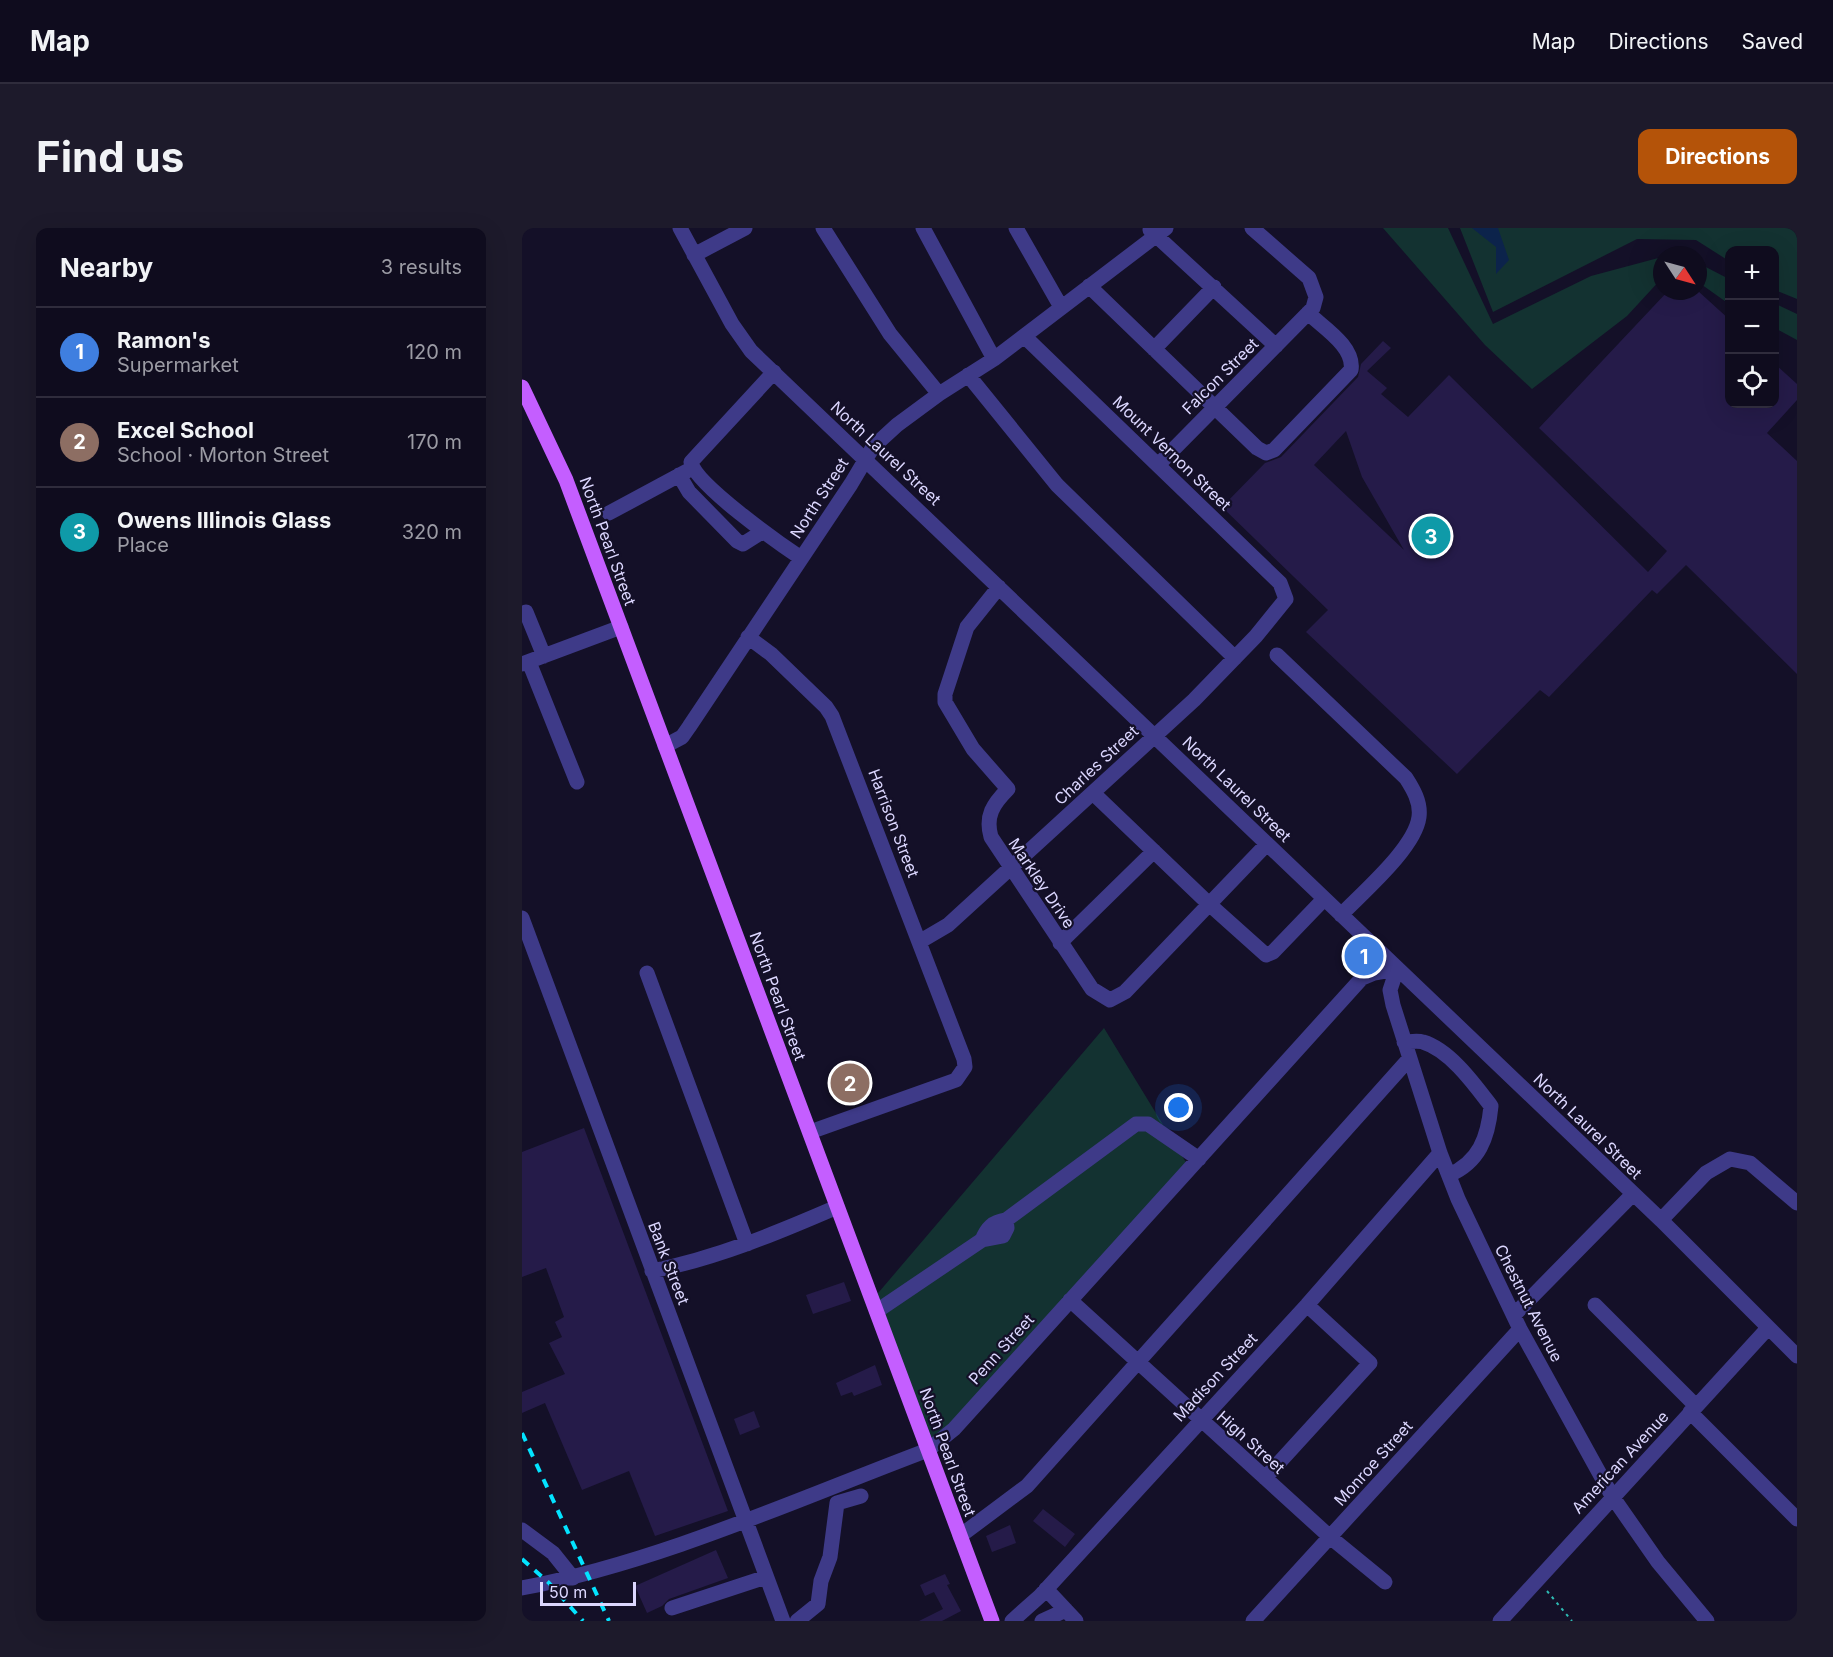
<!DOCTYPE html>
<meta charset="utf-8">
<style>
body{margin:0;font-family:Inter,sans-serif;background:#1d1a2b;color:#f1f3f6}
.controls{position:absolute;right:18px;top:18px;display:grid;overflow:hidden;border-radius:12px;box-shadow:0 6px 24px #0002}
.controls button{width:54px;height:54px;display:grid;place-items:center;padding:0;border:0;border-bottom:2px solid #2f2c3c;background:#0f0c1e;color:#f1f3f6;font:30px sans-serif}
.compass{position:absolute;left:1131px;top:18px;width:54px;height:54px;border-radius:50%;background:#0f0c1e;box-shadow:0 6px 24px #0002;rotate:126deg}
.scale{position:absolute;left:18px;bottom:15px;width:96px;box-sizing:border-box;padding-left:6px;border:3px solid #dcd7ff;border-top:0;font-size:16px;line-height:21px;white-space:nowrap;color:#dcd7ff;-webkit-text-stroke:4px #141028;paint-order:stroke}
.you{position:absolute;left:657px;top:880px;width:21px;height:21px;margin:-15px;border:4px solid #fff;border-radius:50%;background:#1a73e8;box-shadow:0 0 0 9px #1a73e833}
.badge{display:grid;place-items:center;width:39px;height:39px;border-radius:50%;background:#b45309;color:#fff;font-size:20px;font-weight:700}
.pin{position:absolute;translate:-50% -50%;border:3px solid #fff;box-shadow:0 2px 6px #0006}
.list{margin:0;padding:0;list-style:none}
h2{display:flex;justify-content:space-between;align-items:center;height:78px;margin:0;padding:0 24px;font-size:26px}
h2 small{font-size:20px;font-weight:400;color:#9b9ba4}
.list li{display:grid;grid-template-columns:39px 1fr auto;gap:18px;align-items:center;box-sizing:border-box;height:90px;padding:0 24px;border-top:2px solid #2f2c3c}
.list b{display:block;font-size:22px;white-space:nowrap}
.list p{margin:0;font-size:20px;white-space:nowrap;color:#9b9ba4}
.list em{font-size:20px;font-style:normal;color:#9b9ba4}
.icon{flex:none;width:33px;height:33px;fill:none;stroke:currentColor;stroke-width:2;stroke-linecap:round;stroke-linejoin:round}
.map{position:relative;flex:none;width:1275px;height:1393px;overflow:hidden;border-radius:12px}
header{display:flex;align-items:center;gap:36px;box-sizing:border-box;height:84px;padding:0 30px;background:#0f0c1e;border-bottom:2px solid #2f2c3c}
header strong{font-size:28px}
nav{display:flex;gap:33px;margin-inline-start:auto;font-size:21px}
.intro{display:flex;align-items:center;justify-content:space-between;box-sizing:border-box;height:144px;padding:0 36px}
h1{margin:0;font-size:42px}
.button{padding:15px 27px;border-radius:12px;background:#b45309;color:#fff;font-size:21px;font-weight:700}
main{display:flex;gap:36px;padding:0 36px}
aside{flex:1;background:#0f0c1e;border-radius:12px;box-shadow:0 6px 24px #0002}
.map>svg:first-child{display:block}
.green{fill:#133231}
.water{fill:#0c234b}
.building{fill:#251b49;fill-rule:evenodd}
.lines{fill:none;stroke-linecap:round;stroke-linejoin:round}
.path{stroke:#2ebbb4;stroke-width:2;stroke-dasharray:3 4.5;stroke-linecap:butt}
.minor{stroke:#3e3a88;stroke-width:15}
.major{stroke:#c45eff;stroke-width:15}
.rail{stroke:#03e3ff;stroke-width:4;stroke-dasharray:9 8;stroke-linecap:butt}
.labels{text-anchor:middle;stroke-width:4.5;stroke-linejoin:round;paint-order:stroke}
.street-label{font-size:16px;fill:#dcd7ff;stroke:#141028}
</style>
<header>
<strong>Map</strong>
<nav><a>Map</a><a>Directions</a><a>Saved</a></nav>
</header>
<div class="intro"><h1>Find us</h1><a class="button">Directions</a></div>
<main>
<aside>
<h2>Nearby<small>3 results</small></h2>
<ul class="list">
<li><span class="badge" style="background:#3f7fe0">1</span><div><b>Ramon's</b><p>Supermarket</p></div><em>120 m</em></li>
<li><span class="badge" style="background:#8d6e63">2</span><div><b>Excel School</b><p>School · Morton Street</p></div><em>170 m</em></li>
<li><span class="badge" style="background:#0f9aa8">3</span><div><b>Owens Illinois Glass</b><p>Place</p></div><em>320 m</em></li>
</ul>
</aside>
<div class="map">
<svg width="1275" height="1393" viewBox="0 0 1275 1393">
<rect width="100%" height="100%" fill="#141028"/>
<path class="green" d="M861,0H926L971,96L1069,48L1140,29V50L1105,88L1010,161L963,117Z
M938,0H1275V71L1253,62L1252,22H1208L1207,33L1174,12L1115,11L971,84Z
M1176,35L1207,51V76L1176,54Z
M1252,75L1275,86V112L1253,100Z
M582,800L668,941L406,1222L351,1071Z"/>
<path class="water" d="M950,0H976L987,32L974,46V19Z"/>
<path class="building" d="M1146,63H1176L1208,92V176H1252V135L1275,156V172L1245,205L1275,233V446L1164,337L1135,366L1130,362L1027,469L1018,462L935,546L784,404L806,382L700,279L743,235L759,229L836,149L839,136L861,113L869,120L845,143L865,160L859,166L886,189L927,147L1126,344L1145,323L1017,200ZM824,203L840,249L882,322L792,237Z
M62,900L206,1283L133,1308L107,1243L60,1262L23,1175L0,1185V1164L43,1146L27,1115L40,1109L33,1094L42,1089L24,1040L0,1049V924Z
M322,1054L329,1073L291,1086L284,1067Z
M353,1137L360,1157L332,1168L330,1164L319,1168L314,1155Z
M232,1183L238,1199L218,1207L212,1191Z
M521,1281L553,1306L543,1319L511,1293Z
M488,1297L494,1315L470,1324L464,1308Z
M194,1322L206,1350L147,1371L140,1378L125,1385L113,1358Z
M423,1346L428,1356L425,1357L439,1383L420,1393H397L421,1381L412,1364L403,1368L398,1357Z"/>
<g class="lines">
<path class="path" d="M1025,1363L1050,1393"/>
<path class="minor" d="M158,0L210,96L229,123L1139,992L1275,1128
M301,0L368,106L417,166
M401,0L472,131
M494,0L539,79
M628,2L754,118
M172,27L223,0
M567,58L735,220L744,225L752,222L829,142C833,119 802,100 786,85
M632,121L692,59
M252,144L169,234C173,256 258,316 279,330
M446,147L535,257L713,430
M636,237L791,80L794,69L787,50L730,0
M157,247L167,264L215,313L221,316L240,304
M87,285L165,243
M477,359L445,399L423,466V474L451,521L486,561C471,576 463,588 469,609L570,761L588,772L603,764L745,616
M4,384L22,428
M226,409L249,426L304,479L310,488L442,831L443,839L434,852L288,904
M755,427L884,550C891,561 899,574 897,589C893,620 841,664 819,687
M7,434L55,554
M0,436L99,399
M143,518L160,509L167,499L329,256L351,219L375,197L417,166L472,131L644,0
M571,565L687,676L744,727L751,724L802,671
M0,690L261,1393
M397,714L426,697L672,472L734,408L764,371L758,355L502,108
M538,715L632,623
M125,745L225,1016
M882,814C887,814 895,812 901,814C928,822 953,857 969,878C966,910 957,934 927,947
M484,992L614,896H626L677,931
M1139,992L1184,945L1208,931L1228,935L1275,975
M130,1043C195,1030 255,1005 315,979
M548,1072L808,1309L863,1354
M1073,1077L1174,1178
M355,1083L460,1012L481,1008L485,1000L484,992C470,994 465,1000 460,1012
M992,1087L1111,966
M1168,1184L1275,1291
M743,1250L848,1135L785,1077
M0,1302L31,1325L51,1350
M438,1308L505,1258L887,831
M0,1360C140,1333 273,1272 406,1222L432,1201L840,750L852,745L875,741L868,762L871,777L918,925L936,971L998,1101L1090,1268L1136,1334L1185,1393
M524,1361L554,1393
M150,1380L244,1349
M275,1393L296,1376L299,1353L308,1329L315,1275L339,1268
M490,1393L518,1368L785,1077L918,925
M520,1393L544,1382
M731,1393L998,1101
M978,1393L1246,1100"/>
<path class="major" d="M0,159L44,252L470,1393"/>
<path class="rail" d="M0,1205L87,1393
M0,1331L27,1355L61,1393"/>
</g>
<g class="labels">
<g class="street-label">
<text transform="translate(698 148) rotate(-45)" y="6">Falcon Street</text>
<text transform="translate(364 225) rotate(43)" y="6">North Laurel Street</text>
<text transform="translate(650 225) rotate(44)" y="6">Mount Vernon Street</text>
<text transform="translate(297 270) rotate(-57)" y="6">North Street</text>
<text transform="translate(86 313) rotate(70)" y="6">North Pearl Street</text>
<text transform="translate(574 537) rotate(-43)" y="6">Charles Street</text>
<text transform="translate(715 561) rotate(44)" y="6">North Laurel Street</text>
<text transform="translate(372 595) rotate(69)" y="6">Harrison Street</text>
<text transform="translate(520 655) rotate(56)" y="6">Markley Drive</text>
<text transform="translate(256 768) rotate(70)" y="6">North Pearl Street</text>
<text transform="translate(1066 898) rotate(44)" y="6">North Laurel Street</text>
<text transform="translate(147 1035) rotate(69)" y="6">Bank Street</text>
<text transform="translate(1007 1075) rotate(63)" y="6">Chestnut Avenue</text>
<text transform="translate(479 1121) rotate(-48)" y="6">Penn Street</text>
<text transform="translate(693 1149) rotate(-47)" y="6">Madison Street</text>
<text transform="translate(729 1214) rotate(42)" y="6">High Street</text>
<text transform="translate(426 1224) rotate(70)" y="6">North Pearl Street</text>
<text transform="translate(1098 1234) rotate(-47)" y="6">American Avenue</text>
<text transform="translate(851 1235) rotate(-48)" y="6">Monroe Street</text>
</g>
</g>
</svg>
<div class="controls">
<button>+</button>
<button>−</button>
<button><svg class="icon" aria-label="locate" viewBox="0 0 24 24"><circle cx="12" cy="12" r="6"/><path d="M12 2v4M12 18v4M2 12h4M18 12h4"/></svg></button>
</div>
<svg class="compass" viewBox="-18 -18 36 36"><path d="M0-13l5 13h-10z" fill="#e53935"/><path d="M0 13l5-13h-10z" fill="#9b9ba4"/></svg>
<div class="scale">50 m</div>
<div class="you"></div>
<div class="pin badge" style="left:842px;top:728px;background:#3f7fe0">1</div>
<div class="pin badge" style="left:328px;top:855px;background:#8d6e63">2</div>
<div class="pin badge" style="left:909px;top:308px;background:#0f9aa8">3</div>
</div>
</main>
